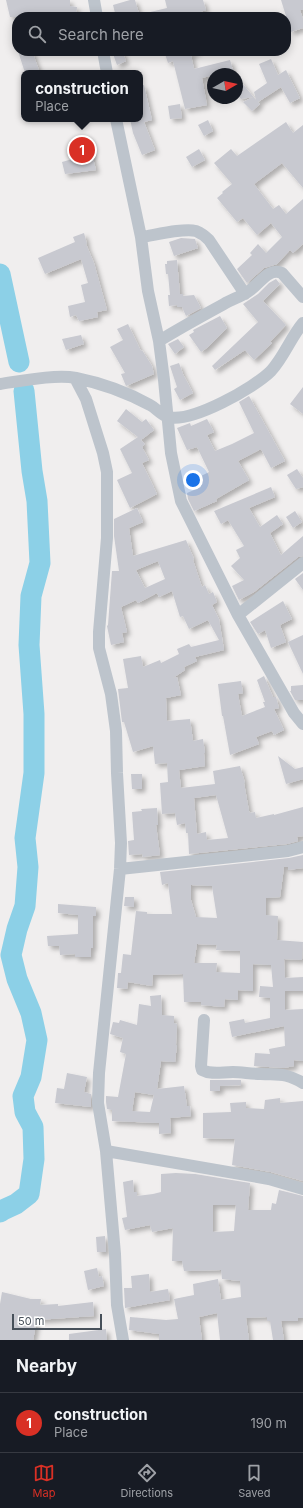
<!DOCTYPE html>
<style>
body{margin:0;font-family:Inter,sans-serif;background:#242831;color:#f1f3f6}
.compass{position:absolute;left:207px;top:68px;width:36px;height:36px;border-radius:50%;background:#171b24;box-shadow:0 2px 10px #0003;rotate:81deg}
.scale{position:absolute;left:12px;bottom:10px;width:90px;box-sizing:border-box;padding-left:4px;border:2px solid #47505a;border-top:0;font-size:11px;line-height:14px;white-space:nowrap;color:#47505a;-webkit-text-stroke:3px #fff;paint-order:stroke}
.you{position:absolute;left:193px;top:480px;width:14px;height:14px;margin:-10px;border:3px solid #fff;border-radius:50%;background:#1a73e8;box-shadow:0 0 0 6px #1a73e833}
.badge{display:grid;place-items:center;width:26px;height:26px;border-radius:50%;background:#d93025;color:#fff;font-size:13px;font-weight:700}
.pin{position:absolute;translate:-50% -50%;border:2px solid #fff;box-shadow:0 1px 4px #0006}
.popup{position:absolute;left:21px;top:70px;width:122px;height:52px;box-sizing:border-box;display:grid;place-content:center;border-radius:8px;background:#171b24;filter:drop-shadow(0 1px 3px #0005);font-size:13px;white-space:nowrap;color:#9ea1a6}
.popup b{font-size:15px;color:#f1f3f6}
.popup::after{content:'';position:absolute;left:50%;top:100%;margin-left:-8px;border:8px solid transparent;border-top-color:#171b24}
.list{margin:0;padding:0;list-style:none}
h2{display:flex;justify-content:space-between;align-items:center;height:52px;margin:0;padding:0 16px;font-size:17px}
h2 small{font-size:13px;font-weight:400;color:#9ea1a6}
.list li{display:grid;grid-template-columns:26px 1fr auto;gap:12px;align-items:center;box-sizing:border-box;height:60px;padding:0 16px;border-top:1px solid #363941}
.list b{display:block;font-size:15px;white-space:nowrap}
.list p{margin:0;font-size:13px;white-space:nowrap;color:#9ea1a6}
.list em{font-size:13px;font-style:normal;color:#9ea1a6}
.icon{flex:none;width:22px;height:22px;fill:none;stroke:currentColor;stroke-width:2;stroke-linecap:round;stroke-linejoin:round}
.map{position:relative;flex:none;width:303px;height:1340px;overflow:hidden}
.search{position:absolute;background:#171b24;box-shadow:0 2px 10px #0003;left:12px;right:12px;top:12px;height:44px;display:flex;align-items:center;gap:10px;box-sizing:border-box;padding:0 14px;border-radius:16px;color:#9ea1a6;font-size:15px}
.sheet{height:112px;background:#171b24}
nav{display:flex;justify-content:space-around;align-items:center;box-sizing:border-box;height:56px;border-top:1px solid #363941;background:#171b24;font-size:11px;color:#9ea1a6}
nav a{display:grid;justify-items:center;gap:2px}
nav .on{color:#d93025}
.map>svg:first-child{display:block}
.lines{fill:none;stroke-linecap:round;stroke-linejoin:round}
.river{stroke:#8cd0e7;stroke-width:21}
.building{fill:#c8c9d0;fill-rule:evenodd;filter:url(#shadow)}
.minor{stroke:#bdc4cc;stroke-width:12}
</style>
<div class="map">
<svg width="303" height="1340" viewBox="0 0 303 1340">
<defs>
<filter id="shadow"><feDropShadow dx="3.5" dy="3.5" stdDeviation="2" flood-color="#0004"/></filter>
</defs>
<rect width="100%" height="100%" fill="#f0eeee"/>
<g class="lines">
<path class="river" d="M0,274L19,362
M0,1212L3,1210L16,1204L29,1194L34,1159L33,1127L25,1112L23,1096L31,1077L37,1040L31,1013L17,979L11,955L17,929L25,906L28,867L25,838L34,773V714L29,645L31,596L40,563L37,501L32,471L24,391"/>
</g>
<path class="building" d="M6,0H70V6L77,7L76,17H10Z
M130,0H135L140,17H116L113,5Z
M165,0H203L206,10L186,17H147L146,13L167,8Z
M281,0H303V10H300L303,19V28L291,32Z
M18,51H32L40,73H25Z
M112,51H122L126,61L117,65Z
M164,51H198V52L191,55L194,69L230,60L233,70L202,78L207,105L185,109L173,61L168,63Z
M271,59L278,75L286,70L300,98L290,103L281,87L258,102L260,104L252,111L243,102L253,97L241,99L237,94V77L256,100L254,92L267,83L259,64Z
M144,85L152,120L144,122L155,150L142,155L133,133L130,119H140V86Z
M180,104L182,118L170,119L168,106Z
M208,120L213,131L204,136L198,125Z
M286,122L293,133L303,125V188L282,163L254,184L273,209L279,205L286,214L303,199V244L293,253L290,250L277,264L264,268L247,283L237,269L252,255L250,253L258,244L266,253L282,237L271,223L257,235L243,218L237,222L217,198L223,193L222,192L232,184L214,163L231,149L237,156Z
M88,138L96,170L65,174L62,162L76,158L72,141Z
M199,149L205,160L192,167L186,157Z
M84,233L87,244H86L94,263L107,310L97,312L98,317L79,321L76,315L70,317L68,306L85,302L81,285L88,283L81,259L45,274L38,258L75,242L73,237Z
M181,238L195,239L198,248L174,256L169,242Z
M177,260L180,294H183V296L194,295L201,308L186,316L182,307H177V305L169,306L168,295H170L168,274H166L165,264H167V261Z
M276,279L280,284L263,301L286,325L270,342L272,343L254,360L245,350L215,370L212,366L258,322L243,304L258,294L269,283Z
M220,316L227,328L208,347L201,352L189,335L194,332L193,330Z
M128,324L141,351L142,350L152,366L154,374L126,386L121,374L125,373L110,347L123,340L117,329Z
M81,335L84,344L66,350L62,339Z
M178,339L184,347L175,354L168,344Z
M179,363L183,374L193,393L180,400L174,389L177,387L170,366Z
M303,387V414L290,404Z
M249,396L285,461L271,468L261,449L238,461L249,480L216,499L217,501L194,511L188,499L187,493L201,487L197,478L209,472L197,447L187,450L177,428L190,423L191,426L207,419L214,432L207,435L215,451L232,444L254,433L239,402Z
M126,409L142,422L146,419L154,430L141,440L140,439L145,444L142,447L149,460L142,463L157,494L130,508L117,480L132,473L120,449L138,437L117,421Z
M297,469L303,478V487L296,489L287,475Z
M271,487L275,497L249,508L260,527L277,515L283,524L270,533L281,555L303,536V556L298,557L254,592L239,600L232,586L244,580L231,566L240,558L236,550L244,546L228,520L221,524L214,511Z
M137,508L143,522L129,528L133,556L186,540L194,559L193,560L202,587L205,585L209,594L213,592L217,602L212,605L219,619L224,650L195,657L197,661L184,667L185,670L173,678L177,677L181,695L166,698L167,721L190,719L193,741L203,739L205,753H204L205,766L179,770L181,788L215,784L213,771L240,766L245,783H244L249,811L250,813L255,812L256,818L274,814V815L303,807V836L297,837L298,841L287,844L189,854L188,833H186L185,823L177,825L175,813L162,814L160,783L168,782L167,763L155,764L153,746L133,752L124,722H122L118,689L128,688L123,659L141,656L143,667L160,660L161,663L179,654L177,649L189,644L191,647L219,640L208,620L189,629L183,616L180,617L172,591L159,597L157,593L138,603L136,600L121,607L127,632L122,633L124,642L111,645L107,626L108,625L112,571H119L114,536V519ZM158,561L165,579L145,588L136,570ZM216,795L228,838L207,840L206,832L197,834L194,798Z
M295,511L302,522L293,528L286,517Z
M303,573V590L295,579Z
M283,601L292,619L280,625L286,642L271,648L265,630L258,634L250,622Z
M303,635V674L288,642Z
M264,676L273,697H276L279,708L274,709L284,730L274,735L272,731L256,737L259,744L230,755L223,716H222L218,684L241,681L243,693L238,694L242,716L265,707L263,702H265L257,680Z
M303,685V700H295L290,691H291V686Z
M278,756L295,769L303,767V779L286,784Z
M131,774H142V789H132Z
M157,808L158,825H156L160,855L143,857L142,854L129,855L128,841L134,840L132,812L142,811L141,809Z
M303,855V868L288,870V867H284L280,897L266,898V915L278,916L277,940L303,942L302,960L284,959L285,978L303,977V991H285V1010L303,1009V1061L294,1060V1066L284,1068L254,1066L255,1053L270,1054L269,1049L285,1046L284,1026L232,1037L229,1022L244,1019L245,1023L270,1018V998L259,997L260,986L273,987L271,965L253,964V991L238,990V1000L225,999L224,1007L201,1005V1002H184L183,974L153,975L152,986L128,982L127,989L117,988L118,973H121L123,954L131,955L136,911L147,912V914H172L168,883L162,885L160,872L289,858ZM191,885L212,886L217,918L196,917L191,900ZM197,944L217,945L216,950L240,951V973L216,972L217,963H194Z
M125,897H134V907L124,906Z
M58,904L96,907V916H93V948H91V957H75V954L60,955L59,946H48L47,936L78,934V915L58,913Z
M161,995L162,1015L174,1016V1023L177,1024L176,1045H177L175,1062L161,1061L157,1089L184,1086L187,1106H190L191,1116L170,1118L171,1133L159,1134V1123L112,1121V1110L107,1109L106,1102V1096L118,1097L126,1054L120,1052L123,1038L110,1034L113,1022L119,1023L120,1020L137,1025L139,1004L151,1006L150,996ZM135,1092L154,1095L150,1112L132,1111Z
M67,1073L87,1077L84,1092L91,1094V1107L55,1103L57,1088L64,1089Z
M210,1080H241V1085L220,1086V1091H210Z
M280,1098V1103L303,1101V1181L271,1172L232,1165L235,1139L203,1138V1113L231,1112L230,1103L246,1102V1108L264,1109L265,1100Z
M176,1173L195,1174L250,1183L248,1210H271L272,1203L276,1204L279,1190L303,1196V1318H298V1321H281L284,1340H273L270,1321H267V1317L246,1318L249,1340H220L217,1313L199,1317L202,1340H159V1334L129,1330L130,1317L166,1320L178,1319L174,1299L194,1295L193,1284L218,1279L221,1300L241,1297L240,1281L222,1279L221,1270L184,1271L182,1261H172L173,1228L152,1232L150,1225L125,1230L122,1218L127,1217L123,1182L133,1180L134,1192H137V1196L153,1194L161,1192V1174ZM213,1205H236L234,1231L213,1232Z
M105,1236L106,1252H97L96,1237Z
M97,1268L99,1277L102,1276L104,1286L88,1290L84,1271Z
M149,1274L150,1292L168,1289L170,1300L125,1308L124,1288H132L131,1276Z
M2,1292L31,1299H41L40,1305L58,1304V1306L93,1302L94,1316L37,1320L33,1340H0V1304Z
M106,1329L107,1340H69V1334Z"/>
<g class="lines">
<path class="minor" d="M94,0L97,17
M103,51L107,73
M116,119L141,237L148,291L159,341L164,380L171,453L181,501L238,615L294,713L303,724
M141,237C155,235 183,228 196,231C201,233 205,236 209,240L245,294
M159,341C180,328 202,316 224,304C232,299 241,297 249,291C260,284 268,267 282,273L303,297
M75,378L86,399L103,453L107,472V538L99,632V648L111,694L116,731L117,773L121,843L120,869L99,1073L98,1103L106,1151L115,1254L117,1305L123,1340
M0,384C21,381 56,374 76,378C101,383 128,393 150,405C156,408 161,415 168,417C192,423 254,388 271,371C284,357 291,337 303,323
M238,615L303,563
M120,869L288,851L303,847
M204,1020L201,1066L202,1070C211,1075 222,1072 233,1072C242,1072 251,1074 261,1074C280,1075 286,1073 303,1083
M106,1151L269,1179L303,1189"/>
</g>
</svg>
<svg class="compass" viewBox="-18 -18 36 36"><path d="M0-13l5 13h-10z" fill="#e53935"/><path d="M0 13l5-13h-10z" fill="#9ea1a6"/></svg>
<div class="scale">50 m</div>
<div class="you"></div>
<div class="pin badge" style="left:82px;top:150px">1</div>
<div class="popup"><b>construction</b>Place</div>
<div class="search"><svg class="icon" aria-label="search" viewBox="0 0 24 24"><circle cx="10" cy="10" r="6"/><path d="M15 15l6 6"/></svg>Search here</div>
</div>
<section class="sheet">
<h2>Nearby<small></small></h2>
<ul class="list">
<li><span class="badge">1</span><div><b>construction</b><p>Place</p></div><em>190 m</em></li>
</ul>
</section>
<nav>
<a class="on"><svg class="icon" aria-label="map" viewBox="0 0 24 24"><path d="M3 6l6-2 6 2 6-2v14l-6 2-6-2-6 2zM9 4v14M15 6v14"/></svg>Map</a>
<a><svg class="icon" aria-label="directions" viewBox="0 0 24 24"><path d="M12 3l9 9-9 9-9-9zM9 14v-3h6M13 9l2 2-2 2"/></svg>Directions</a>
<a><svg class="icon" aria-label="saved" viewBox="0 0 24 24"><path d="M7 4h10v16l-5-4-5 4z"/></svg>Saved</a>
</nav>
